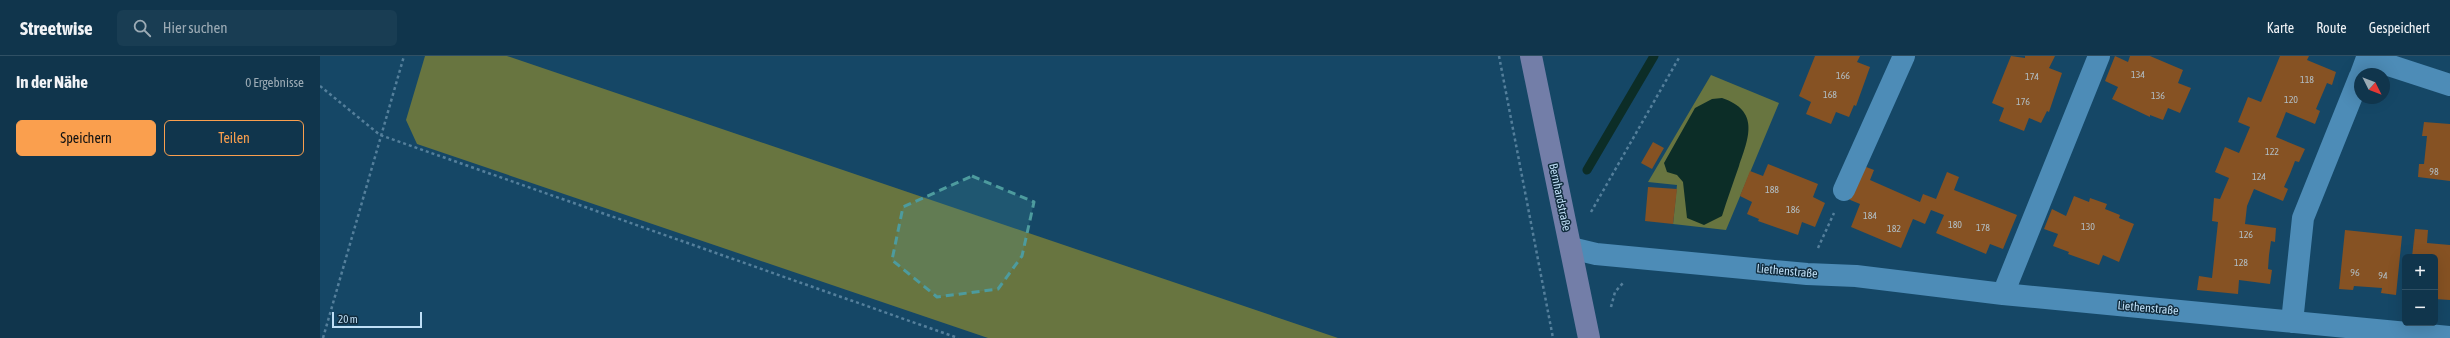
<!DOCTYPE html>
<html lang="de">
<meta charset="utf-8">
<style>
body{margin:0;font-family:"Asap Condensed",sans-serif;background:#193d53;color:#f1f3f6}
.controls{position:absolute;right:12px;bottom:12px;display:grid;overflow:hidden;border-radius:6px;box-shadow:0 4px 16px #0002}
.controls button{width:36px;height:36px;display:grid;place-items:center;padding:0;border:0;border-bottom:1px solid #305064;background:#10354c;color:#f1f3f6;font:20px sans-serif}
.compass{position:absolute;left:2034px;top:12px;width:36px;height:36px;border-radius:50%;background:#10354c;box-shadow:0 4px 16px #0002;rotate:132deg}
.scale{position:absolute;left:12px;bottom:10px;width:90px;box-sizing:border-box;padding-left:4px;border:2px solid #bfdff6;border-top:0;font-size:11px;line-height:14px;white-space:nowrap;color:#bfdff6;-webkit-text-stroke:3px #112c3e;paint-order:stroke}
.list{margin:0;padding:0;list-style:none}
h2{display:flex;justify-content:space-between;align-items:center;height:52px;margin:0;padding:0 16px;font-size:17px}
h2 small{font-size:13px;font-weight:400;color:#9cabb5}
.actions{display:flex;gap:8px;padding:12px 16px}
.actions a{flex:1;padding:9px 0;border:1px solid #fa9f4e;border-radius:6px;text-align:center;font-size:14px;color:#fa9f4e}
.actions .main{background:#fa9f4e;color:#111}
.icon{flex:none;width:22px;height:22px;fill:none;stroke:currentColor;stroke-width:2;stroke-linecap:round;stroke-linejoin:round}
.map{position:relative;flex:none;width:2130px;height:282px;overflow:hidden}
header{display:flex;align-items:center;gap:24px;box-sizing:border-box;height:56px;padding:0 20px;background:#10354c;border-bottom:1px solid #305064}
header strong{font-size:19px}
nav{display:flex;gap:22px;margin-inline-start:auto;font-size:14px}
.search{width:280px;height:36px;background:#193d53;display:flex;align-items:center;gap:10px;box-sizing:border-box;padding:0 14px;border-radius:6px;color:#9cabb5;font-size:15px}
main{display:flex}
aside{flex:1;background:#10354c}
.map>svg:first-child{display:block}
.green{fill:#687540}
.water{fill:#0c2d27}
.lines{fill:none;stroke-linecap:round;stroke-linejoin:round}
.stream{stroke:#0c2d27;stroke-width:9}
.building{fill:#865223}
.path{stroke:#547f9b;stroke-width:2.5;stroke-dasharray:3 3;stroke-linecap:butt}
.street{stroke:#4d8cb7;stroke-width:22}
.secondary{stroke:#737ea8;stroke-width:22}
.marked{fill:#4d9b9e;fill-opacity:0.2;stroke:#4d9b9e;stroke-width:3;stroke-dasharray:8 5;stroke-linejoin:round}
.labels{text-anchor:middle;stroke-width:3;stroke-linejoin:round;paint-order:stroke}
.number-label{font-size:10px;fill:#b1bcc1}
.street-label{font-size:12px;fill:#bfdff6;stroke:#112c3e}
</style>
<header>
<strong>Streetwise</strong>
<div class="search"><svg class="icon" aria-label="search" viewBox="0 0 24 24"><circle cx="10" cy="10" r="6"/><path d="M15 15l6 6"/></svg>Hier suchen</div>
<nav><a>Karte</a><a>Route</a><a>Gespeichert</a></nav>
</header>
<main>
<aside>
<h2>In der Nähe<small>0 Ergebnisse</small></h2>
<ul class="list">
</ul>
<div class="actions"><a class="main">Speichern</a><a>Teilen</a></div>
</aside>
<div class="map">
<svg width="2130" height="282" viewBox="0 0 2130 282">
<rect width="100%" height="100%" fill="#154766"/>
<path class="green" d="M105,0H187L1018,282H668L97,88L86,64Z
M1391,19L1459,47L1406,174L1353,168L1357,129L1328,126Z"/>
<path class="water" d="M1402,42C1440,55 1429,81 1419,110C1413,127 1407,144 1402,160L1384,169L1367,162L1363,126L1357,119L1347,116L1344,107L1375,52L1392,43Z"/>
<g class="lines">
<path class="stream" d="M1267,114L1334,0"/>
</g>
<path class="building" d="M1495,0H1540L1537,6L1550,11L1536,50L1534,49L1529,61L1516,56L1511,68L1486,58L1491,46L1479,40Z
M1691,0L1705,2V0H1735L1729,12L1742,17L1729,56L1727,55L1721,67L1709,62L1704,75L1679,65L1684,52L1672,47Z
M1795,0L1808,6L1810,0H1830L1863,14L1858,27L1871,32L1860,57L1848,52L1843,64L1830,59V61L1792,43L1798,31L1785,25Z
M1960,0H1989L1987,4L2016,16L2012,29L2007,27L1996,53L2000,55L1995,68L1966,56L1961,69L1956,81L1985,93L1979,106L1975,105L1970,118L1964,131L1968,133L1963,145L1934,133L1927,150L1925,168L1956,172L1955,186L1951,185L1949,199L1948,213L1952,214L1950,228L1919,224L1918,238L1877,234L1879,220L1892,222L1898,166L1892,165L1894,142L1900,143L1909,122L1895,116L1905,91L1919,97L1930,71L1918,66L1928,41L1941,46Z
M2104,66L2130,68V125L2098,121L2099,108H2104L2107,80H2102Z
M1333,86L1344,92L1332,113L1321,107Z
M1448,108L1498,128L1493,141L1505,147L1495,171L1482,166L1478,179L1438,165L1439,163L1427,158L1432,146L1420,140L1430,115L1443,120Z
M1541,109L1554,114L1550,124L1600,146L1603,138L1616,143L1627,116L1639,121L1634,134L1697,159L1683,193L1670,188L1666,198L1616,177L1624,159L1611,154L1605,168L1593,163L1581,192L1531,171L1540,148L1528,143Z
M1328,131L1357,133L1353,168L1325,165Z
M1754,140L1769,146L1770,142L1787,148L1785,153L1800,159L1799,162L1814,168L1799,206L1783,199L1779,209L1748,198L1749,196L1733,190L1738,178L1724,173L1732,153L1746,160Z
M2095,173L2108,174L2107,187L2130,189V244L2115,243V201H2092Z
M2025,174L2082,180L2076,239L2061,237L2062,232L2034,230L2033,234L2019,233Z"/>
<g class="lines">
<path class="path" d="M1179,0L1233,282
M0,30L60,79L638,282
M1271,156L1360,0
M1498,192L1514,157
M1291,251L1295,236L1303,227
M3,282L84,0"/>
<path class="street" d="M2041,18L2047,2L2130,29
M1524,134L1584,0
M1251,192L1276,198L1487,218L1536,220L1683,238L2130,281
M1683,238L1779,0
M1972,266L1983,162L2040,20"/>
<path class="secondary" d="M1211,0L1269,282"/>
</g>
<path class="marked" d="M652,120L714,146L702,200L678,233L617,241L572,204L583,151Z"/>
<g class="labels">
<g class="number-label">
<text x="1818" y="22">134</text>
<text x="1523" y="23">166</text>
<text x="1712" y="24">174</text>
<text x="1987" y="27">118</text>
<text x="1510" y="42">168</text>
<text x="1838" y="43">136</text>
<text x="1971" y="47">120</text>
<text x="1703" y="49">176</text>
<text x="1952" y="99">122</text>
<text x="2114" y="119">98</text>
<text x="1939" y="124">124</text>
<text x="1452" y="137">188</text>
<text x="1473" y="157">186</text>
<text x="1550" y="163">184</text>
<text x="1635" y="172">180</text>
<text x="1768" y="174">130</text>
<text x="1663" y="175">178</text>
<text x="1574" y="176">182</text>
<text x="1926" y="182">126</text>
<text x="1921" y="210">128</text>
<text x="2035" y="220">96</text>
<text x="2063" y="223">94</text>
</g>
<g class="street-label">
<text transform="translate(1240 141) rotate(78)" y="4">Bernhardstraße</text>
<text transform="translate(1467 215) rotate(5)" y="4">Liethenstraße</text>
<text transform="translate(1828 252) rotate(5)" y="4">Liethenstraße</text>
</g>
</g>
</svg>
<div class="controls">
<button>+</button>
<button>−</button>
</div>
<svg class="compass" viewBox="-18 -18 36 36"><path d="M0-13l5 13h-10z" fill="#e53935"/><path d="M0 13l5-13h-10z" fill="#9cabb5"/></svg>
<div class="scale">20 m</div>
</div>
</main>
